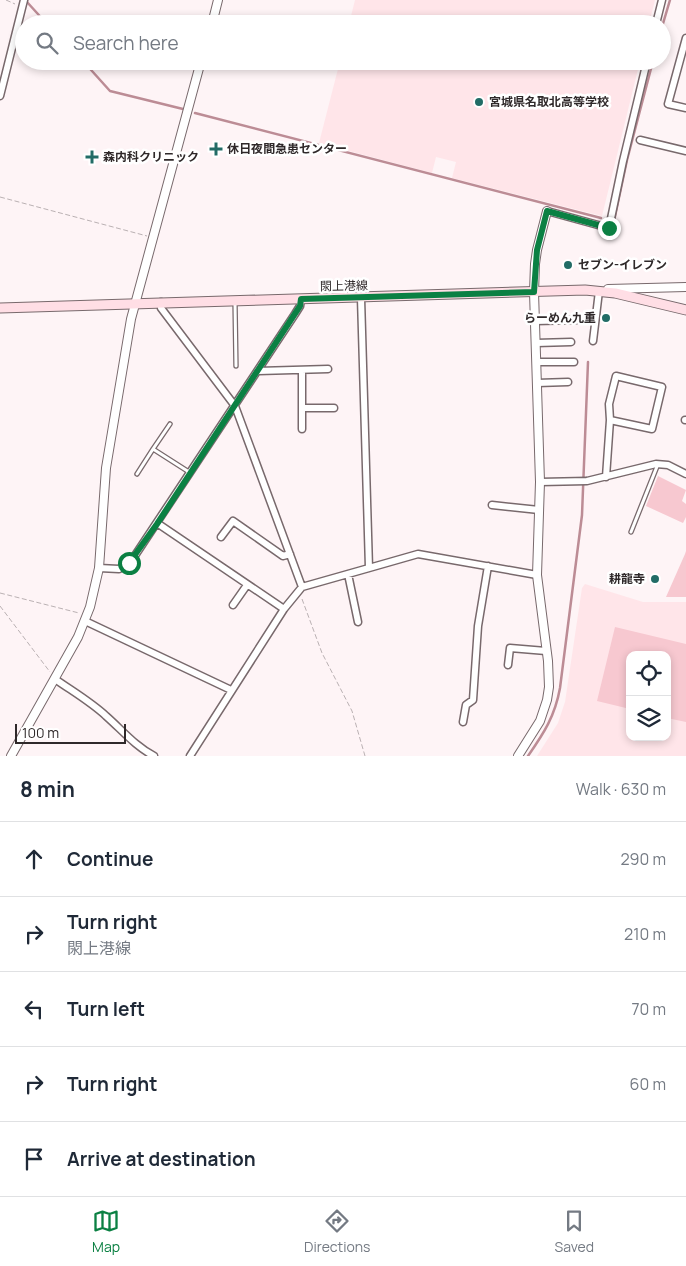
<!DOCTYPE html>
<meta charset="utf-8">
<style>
body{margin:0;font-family:Manrope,"Noto Sans JP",sans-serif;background:#f6f6f7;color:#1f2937}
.controls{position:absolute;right:15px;bottom:15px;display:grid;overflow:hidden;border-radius:10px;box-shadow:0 2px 8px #0003}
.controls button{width:45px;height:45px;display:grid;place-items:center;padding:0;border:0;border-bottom:1px solid #e0e1e3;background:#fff;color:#1f2937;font:25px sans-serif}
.scale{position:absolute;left:15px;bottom:12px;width:111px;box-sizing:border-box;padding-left:5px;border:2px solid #2f292a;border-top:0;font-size:14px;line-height:18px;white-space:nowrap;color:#2f292a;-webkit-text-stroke:4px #fff;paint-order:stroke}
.stop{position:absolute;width:15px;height:15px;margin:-11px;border:4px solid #0b8043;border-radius:50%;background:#fff}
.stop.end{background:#0b8043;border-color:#fff;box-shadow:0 1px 5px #0008}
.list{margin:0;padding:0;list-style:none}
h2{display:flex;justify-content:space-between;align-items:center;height:65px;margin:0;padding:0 20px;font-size:21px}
h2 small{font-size:16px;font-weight:400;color:#747a83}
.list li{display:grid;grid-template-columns:32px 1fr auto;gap:15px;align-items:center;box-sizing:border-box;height:75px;padding:0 20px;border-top:1px solid #e0e1e3}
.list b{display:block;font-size:19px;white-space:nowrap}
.list p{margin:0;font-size:16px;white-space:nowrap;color:#747a83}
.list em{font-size:16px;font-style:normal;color:#747a83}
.icon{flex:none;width:28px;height:28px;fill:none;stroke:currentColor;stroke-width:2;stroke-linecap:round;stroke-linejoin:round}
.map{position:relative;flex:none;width:686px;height:756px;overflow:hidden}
.search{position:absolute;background:#fff;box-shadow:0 2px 8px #0003;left:15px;right:15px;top:15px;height:55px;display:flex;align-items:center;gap:12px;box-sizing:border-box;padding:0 18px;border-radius:28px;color:#747a83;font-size:19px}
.sheet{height:440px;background:#fff}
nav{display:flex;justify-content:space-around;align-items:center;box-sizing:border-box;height:70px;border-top:1px solid #e0e1e3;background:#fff;font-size:14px;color:#747a83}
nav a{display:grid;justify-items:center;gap:2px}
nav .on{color:#0b8043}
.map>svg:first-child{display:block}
.built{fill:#ffe5e9;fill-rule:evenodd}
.green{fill:#f7c8d0}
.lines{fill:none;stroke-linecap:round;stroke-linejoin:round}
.stream{stroke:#bc8c95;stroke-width:2.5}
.service-casing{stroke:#78696c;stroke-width:5.5}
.minor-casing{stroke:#78696c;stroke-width:9}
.tertiary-casing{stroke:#78696c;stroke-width:10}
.secondary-casing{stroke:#78696c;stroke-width:11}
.path{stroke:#bab1b3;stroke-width:1;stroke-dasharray:5 2.5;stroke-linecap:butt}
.service{stroke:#fff;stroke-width:3}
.minor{stroke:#fff;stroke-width:6}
.tertiary{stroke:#fff;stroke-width:8}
.secondary{stroke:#ffdee5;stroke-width:9}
.route{stroke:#0b8043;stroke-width:6}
.poi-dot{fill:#226c66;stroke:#fff;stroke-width:2}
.labels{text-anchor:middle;stroke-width:5;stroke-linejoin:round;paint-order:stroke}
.poi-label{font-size:12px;font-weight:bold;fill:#2f292a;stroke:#fff;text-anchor:start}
.street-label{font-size:12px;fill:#2f292a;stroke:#fff}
</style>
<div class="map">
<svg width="686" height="756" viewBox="0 0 686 756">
<rect width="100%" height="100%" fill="#fef4f6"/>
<path class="built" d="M355,0H655L649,24H349Z
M340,61H640L602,216L452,178L456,162L436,157L432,173L319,143Z
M585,584L643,602H686V756H537L558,723L565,702L582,588ZM630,655H667V737H630Z"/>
<path class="green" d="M658,476L686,490L682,501L686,504V517L683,523L646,506Z
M686,551V597H666L685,554Z
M615,627L686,644V722L667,718V655H630V709L597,701Z"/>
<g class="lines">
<path class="stream" d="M27,0V2L47,24
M662,27L670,0
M83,61L110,91L183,109
M195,113L601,218
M614,221L627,160L653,61
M528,756C544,733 555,716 560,688L582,515L588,362"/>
<g class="service-casing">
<path id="service" d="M235,303L236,366
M153,449L170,424
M137,474L153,449L189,472
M631,532L658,464"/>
</g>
<g class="minor-casing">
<path id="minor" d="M656,24L662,0
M686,38L668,104L686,108
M0,96L24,0
M640,140L686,151
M547,211L609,228L623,161L647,61
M161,302V308L235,406L302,587L369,568L361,298
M535,321L577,320
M593,341L599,291
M536,343L571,342
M537,362H574
M302,370V429
M258,371L328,369
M537,383L568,382
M302,408H334
M685,420H686
M606,477L610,420L609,404L616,376L662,387L652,429L610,420
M540,482L587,481L656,464L668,465L686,474
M492,505L539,510
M157,523L284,609
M221,537L233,521L283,556L290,554
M99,568L119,569L132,560L295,314L300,306L301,299
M369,568L418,554L537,575
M348,574L358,622
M233,605L247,585
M85,621L231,690
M508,665L510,648L546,651
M55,679C72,691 91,702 106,716C122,730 135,746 154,756
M463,722L466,705L473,700L478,626L488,566
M190,756L284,609L302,587"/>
</g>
<g class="tertiary-casing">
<path id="tertiary" d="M212,24L218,0
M608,289L686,287
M11,756L78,637L90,607L99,568L106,468L131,319L201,61
M518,756L540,721L547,700L549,687L548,661L537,575L540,482L534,292L535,264L537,250L547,211"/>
</g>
<g class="secondary-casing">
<path id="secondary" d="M0,308L585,290L615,293L686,310"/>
</g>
<path class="path" d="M6,0L15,4
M0,197L147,236
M0,593L79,613
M302,599L322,653L352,711L365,756
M0,606L50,672"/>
<use href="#service" class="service"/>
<use href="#minor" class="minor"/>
<use href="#tertiary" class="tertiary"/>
<use href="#secondary" class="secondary"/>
</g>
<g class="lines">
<path class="route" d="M129,563L157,524L300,306L301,299L534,292L537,250L547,211L609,228"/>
</g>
<g class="poi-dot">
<circle cx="479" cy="102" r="5"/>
<path d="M213.5 141.5h5v5h5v5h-5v5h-5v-5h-5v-5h5z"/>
<path d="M89.5 149.5h5v5h5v5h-5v5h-5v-5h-5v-5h5z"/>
<circle cx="568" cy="265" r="5"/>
<circle cx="606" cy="318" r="5"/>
<circle cx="655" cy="579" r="5"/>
</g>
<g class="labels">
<g class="poi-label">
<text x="489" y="106">宮城県名取北高等学校</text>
<text x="227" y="153">休日夜間急患センター</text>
<text x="103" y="161">森内科クリニック</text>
<text x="578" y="269">セブン-イレブン</text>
<text x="596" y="322" text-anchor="end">らーめん九重</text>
<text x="645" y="583" text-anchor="end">耕龍寺</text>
</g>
<g class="street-label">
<text transform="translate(344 286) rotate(-1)" y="4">閖上港線</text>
</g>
</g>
</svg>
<div class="controls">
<button><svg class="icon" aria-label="locate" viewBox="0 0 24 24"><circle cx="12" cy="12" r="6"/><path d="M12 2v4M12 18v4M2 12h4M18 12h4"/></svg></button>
<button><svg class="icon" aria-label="layers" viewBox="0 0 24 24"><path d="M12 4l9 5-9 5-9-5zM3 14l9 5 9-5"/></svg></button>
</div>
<div class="scale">100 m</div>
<div class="stop" style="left:129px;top:563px"></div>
<div class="stop end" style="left:609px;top:228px"></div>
<div class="search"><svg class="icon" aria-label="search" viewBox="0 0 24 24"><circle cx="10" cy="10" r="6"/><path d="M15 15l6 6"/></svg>Search here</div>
</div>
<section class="sheet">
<h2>8 min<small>Walk · 630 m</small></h2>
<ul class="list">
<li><svg class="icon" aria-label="ahead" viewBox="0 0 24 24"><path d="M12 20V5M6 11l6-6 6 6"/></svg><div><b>Continue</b></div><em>290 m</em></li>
<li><svg class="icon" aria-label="right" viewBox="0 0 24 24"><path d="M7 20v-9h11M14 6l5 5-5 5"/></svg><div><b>Turn right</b><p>閖上港線</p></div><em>210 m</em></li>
<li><svg class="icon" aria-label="left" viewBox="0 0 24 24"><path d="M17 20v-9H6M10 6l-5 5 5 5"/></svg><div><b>Turn left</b></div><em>70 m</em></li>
<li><svg class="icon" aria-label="right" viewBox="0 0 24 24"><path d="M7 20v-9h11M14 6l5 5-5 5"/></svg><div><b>Turn right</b></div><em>60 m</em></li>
<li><svg class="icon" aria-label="arrive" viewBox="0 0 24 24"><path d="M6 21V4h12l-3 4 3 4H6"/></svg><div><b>Arrive at destination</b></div></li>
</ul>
</section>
<nav>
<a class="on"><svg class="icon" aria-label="map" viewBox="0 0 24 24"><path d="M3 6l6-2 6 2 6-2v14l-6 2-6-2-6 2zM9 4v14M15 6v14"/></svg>Map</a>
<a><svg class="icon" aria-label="directions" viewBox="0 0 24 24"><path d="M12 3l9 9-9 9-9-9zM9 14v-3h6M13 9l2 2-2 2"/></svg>Directions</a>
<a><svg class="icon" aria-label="saved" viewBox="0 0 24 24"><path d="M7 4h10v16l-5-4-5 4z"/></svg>Saved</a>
</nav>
